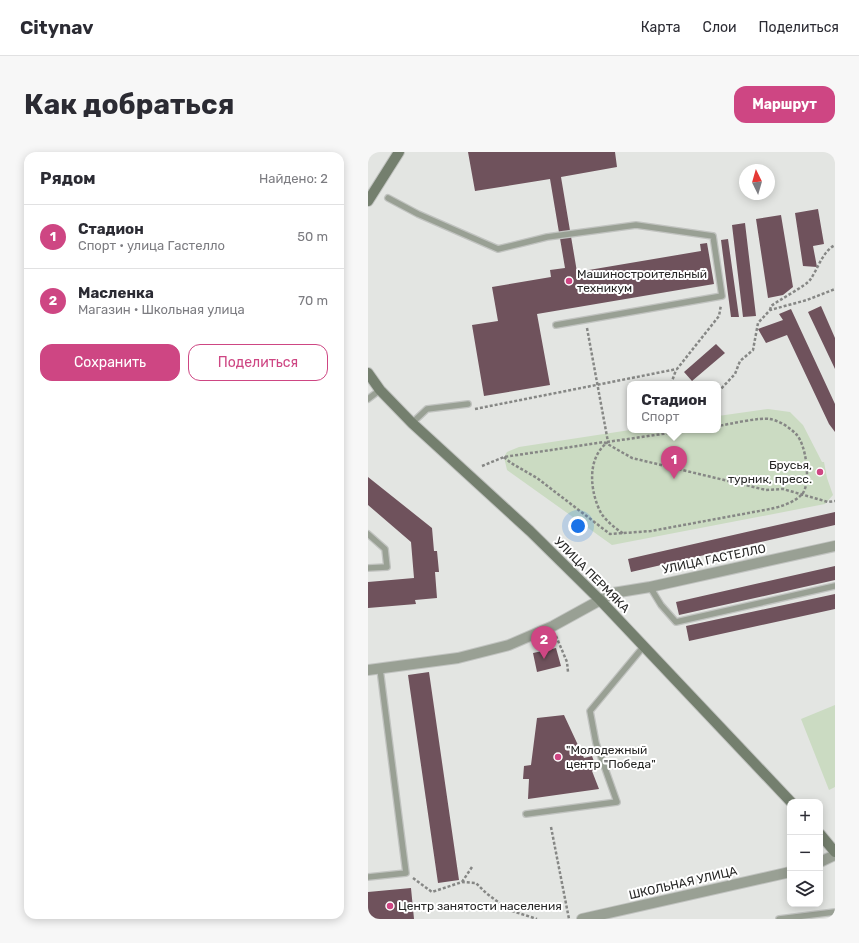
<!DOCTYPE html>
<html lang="ru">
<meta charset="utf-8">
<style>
body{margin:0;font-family:Rubik,sans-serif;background:#f7f7f7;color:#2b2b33}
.controls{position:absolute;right:12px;bottom:12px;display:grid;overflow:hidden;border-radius:8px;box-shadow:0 2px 10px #0003}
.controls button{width:36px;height:36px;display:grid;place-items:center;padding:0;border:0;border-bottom:1px solid #e1e1e2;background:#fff;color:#2b2b33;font:20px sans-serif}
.compass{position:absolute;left:371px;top:12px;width:36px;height:36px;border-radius:50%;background:#fff;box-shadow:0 2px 10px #0003;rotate:355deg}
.you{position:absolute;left:210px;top:374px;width:14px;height:14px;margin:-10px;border:3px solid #fff;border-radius:50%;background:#1a73e8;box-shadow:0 0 0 6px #1a73e833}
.badge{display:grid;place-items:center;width:26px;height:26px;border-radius:50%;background:#ce4683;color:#fff;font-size:13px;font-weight:700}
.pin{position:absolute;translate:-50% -33px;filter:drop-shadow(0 1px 2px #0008)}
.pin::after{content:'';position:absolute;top:21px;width:14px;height:12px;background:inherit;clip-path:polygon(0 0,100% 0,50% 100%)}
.popup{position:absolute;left:259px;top:229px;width:94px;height:52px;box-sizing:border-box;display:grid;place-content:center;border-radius:8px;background:#fff;filter:drop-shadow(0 1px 3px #0005);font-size:13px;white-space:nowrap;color:#7c7c81}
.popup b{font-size:15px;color:#2b2b33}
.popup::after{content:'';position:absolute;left:50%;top:100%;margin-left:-8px;border:8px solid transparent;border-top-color:#fff}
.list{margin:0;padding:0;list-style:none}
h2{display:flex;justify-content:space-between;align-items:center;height:52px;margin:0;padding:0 16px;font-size:17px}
h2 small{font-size:13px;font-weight:400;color:#7c7c81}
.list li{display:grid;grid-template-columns:26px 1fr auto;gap:12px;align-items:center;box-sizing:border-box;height:64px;padding:0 16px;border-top:1px solid #e1e1e2}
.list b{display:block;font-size:15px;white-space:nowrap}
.list p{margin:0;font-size:13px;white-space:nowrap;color:#7c7c81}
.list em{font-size:13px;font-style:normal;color:#7c7c81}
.actions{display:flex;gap:8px;padding:12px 16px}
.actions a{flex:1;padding:9px 0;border:1px solid #ce4683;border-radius:12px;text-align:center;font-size:14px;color:#ce4683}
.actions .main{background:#ce4683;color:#fff}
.icon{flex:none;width:22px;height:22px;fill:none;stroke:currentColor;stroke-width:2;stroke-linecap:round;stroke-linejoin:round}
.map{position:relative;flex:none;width:467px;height:767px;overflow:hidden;border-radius:12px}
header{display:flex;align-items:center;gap:24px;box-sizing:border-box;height:56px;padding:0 20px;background:#fff;border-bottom:1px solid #e1e1e2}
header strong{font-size:19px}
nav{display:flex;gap:22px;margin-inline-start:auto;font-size:14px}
.intro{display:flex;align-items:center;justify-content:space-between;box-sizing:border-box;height:96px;padding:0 24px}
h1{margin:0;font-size:28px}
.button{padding:10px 18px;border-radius:12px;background:#ce4683;color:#fff;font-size:14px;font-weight:700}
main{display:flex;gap:24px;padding:0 24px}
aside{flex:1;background:#fff;border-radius:12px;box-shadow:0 2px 10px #0003}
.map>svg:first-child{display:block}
.green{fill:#cbdbc2}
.building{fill:#6f525c}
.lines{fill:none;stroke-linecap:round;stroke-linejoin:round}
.service-casing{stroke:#c1c3c0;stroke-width:8}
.minor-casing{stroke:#c1c3c0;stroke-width:12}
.secondary-casing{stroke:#c1c3c0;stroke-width:12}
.path{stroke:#868785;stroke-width:2.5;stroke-dasharray:3 2;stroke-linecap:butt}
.service{stroke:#99a094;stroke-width:5.5}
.minor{stroke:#99a094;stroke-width:10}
.secondary{stroke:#747f6e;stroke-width:10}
.poi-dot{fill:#ce4683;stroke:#fff;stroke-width:1.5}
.labels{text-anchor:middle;stroke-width:4;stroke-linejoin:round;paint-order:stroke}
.poi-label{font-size:12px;fill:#272726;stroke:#fff;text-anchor:start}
.street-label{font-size:12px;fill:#272726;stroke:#fff}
</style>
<header>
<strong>Citynav</strong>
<nav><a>Карта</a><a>Слои</a><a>Поделиться</a></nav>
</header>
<div class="intro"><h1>Как добраться</h1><a class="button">Маршрут</a></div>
<main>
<aside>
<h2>Рядом<small>Найдено: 2</small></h2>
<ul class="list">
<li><span class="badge">1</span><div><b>Стадион</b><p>Спорт · улица Гастелло</p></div><em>50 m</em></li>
<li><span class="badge">2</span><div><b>Масленка</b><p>Магазин · Школьная улица</p></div><em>70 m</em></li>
</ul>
<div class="actions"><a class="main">Сохранить</a><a>Поделиться</a></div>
</aside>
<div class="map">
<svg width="467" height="767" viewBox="0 0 467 767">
<rect width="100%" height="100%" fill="#e3e5e2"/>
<path class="green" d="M400,257L422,260L435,273L454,310H456L459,326L465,343L457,352L244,393L139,318L136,305L139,300L151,295L262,278H350V264Z
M467,553V635L461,638L433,567Z"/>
<path class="building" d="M100,0H247L249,15L193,25L209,120L333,99L332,92L339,91L346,132L169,162L182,233L116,244L104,173L130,169L124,135L183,125L182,118L197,116L182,27L107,39Z
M450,57L456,92L445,94L449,115L435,114L427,61Z
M413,63L425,135L415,143L400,146L388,67Z
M377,71L388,164L375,165L364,73Z
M360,87L371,165H363L353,88Z
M453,154L467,186V217L440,160Z
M423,157L467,252V280L461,272L419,183L398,191L390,177L415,168L411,162Z
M348,192L357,201L324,229L316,220Z
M0,325L64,376L66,399H69L71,420H67L69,446L47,448L48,452L0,456V430L46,426L43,390L0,353Z
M467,360V373L263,420L260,407Z
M467,414V428L311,463L308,450Z
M467,442V457L321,489L318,474Z
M188,496L193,514L169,520L165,501Z
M61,520L91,728L70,731L40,523Z
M196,563L216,606L224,604L229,618L224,619L231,637L160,647L161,627H155L156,614L163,613L169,566Z
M43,736L46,767H0V740Z"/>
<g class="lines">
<g class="service-casing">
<path id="service" d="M20,46L50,62L130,97L179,85L268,73L345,84L354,144L188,173
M0,247L12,238
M44,271L59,257L100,252
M0,382L17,397L19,415L0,416
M282,435L293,453L308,470L467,434
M158,662L249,650L228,591L222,559L276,494
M0,725L38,721L12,517
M411,767L467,760"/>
</g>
<g class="minor-casing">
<path id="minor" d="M0,518L90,506L141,493L185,474L245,441L282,435L467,394
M452,710L467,703
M214,767L422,720"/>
</g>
<g class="secondary-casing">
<path id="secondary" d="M0,49L31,0
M0,221L12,238L44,271L162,379L232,448L423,650
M452,682L467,700"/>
</g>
<path class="path" d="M402,158L403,154C411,148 439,133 442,128C450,117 454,100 467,93
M219,176L240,290C218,306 222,340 233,361C238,369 248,377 256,382
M303,232L308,218
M350,240L367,222L372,209L385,198L390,171L402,158L439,148L467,137
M107,257L309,217L351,164L353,153
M239,290L322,278
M136,305L143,311L169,326L242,382L283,379L402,357C412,355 428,350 435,341C443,329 438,292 428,282C421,275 412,269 402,267C392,265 362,272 350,274
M114,314L136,305L236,290L264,306L398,338L415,337L460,350L467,349
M188,484L199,510L200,520
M183,675L201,767
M45,726L64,740L94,730L108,731L118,741L141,758L169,767
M94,730L104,715"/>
<use href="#service" class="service"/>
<use href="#minor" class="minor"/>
<use href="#secondary" class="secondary"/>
</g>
<g class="poi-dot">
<circle cx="201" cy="129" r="4"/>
<circle cx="452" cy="320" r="4"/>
<circle cx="190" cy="605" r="4"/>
<circle cx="22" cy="754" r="4"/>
</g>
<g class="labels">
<g class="poi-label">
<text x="209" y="126">Машиностроительный<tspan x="209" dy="14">техникум</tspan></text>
<text x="444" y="317" text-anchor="end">Брусья,<tspan x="444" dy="14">турник, пресс.</tspan></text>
<text x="198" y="602">"Молодежный<tspan x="198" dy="14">центр "Победа"</tspan></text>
<text x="30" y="758">Центр занятости населения</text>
</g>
<g class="street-label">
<text transform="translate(346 407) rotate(-12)" y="4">УЛИЦА ГАСТЕЛЛО</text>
<text transform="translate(224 423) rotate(45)" y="4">УЛИЦА ПЕРМЯКА</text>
<text transform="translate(315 731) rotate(-13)" y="4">ШКОЛЬНАЯ УЛИЦА</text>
</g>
</g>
</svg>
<div class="controls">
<button>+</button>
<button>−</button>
<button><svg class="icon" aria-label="layers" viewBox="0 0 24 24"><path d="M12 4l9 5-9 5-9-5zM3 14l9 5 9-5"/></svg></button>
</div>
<svg class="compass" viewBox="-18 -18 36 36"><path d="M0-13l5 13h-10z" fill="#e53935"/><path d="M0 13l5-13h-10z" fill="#7c7c81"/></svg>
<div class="you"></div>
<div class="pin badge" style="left:306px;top:327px">1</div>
<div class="popup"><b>Стадион</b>Спорт</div>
<div class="pin badge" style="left:176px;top:507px">2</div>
</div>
</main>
